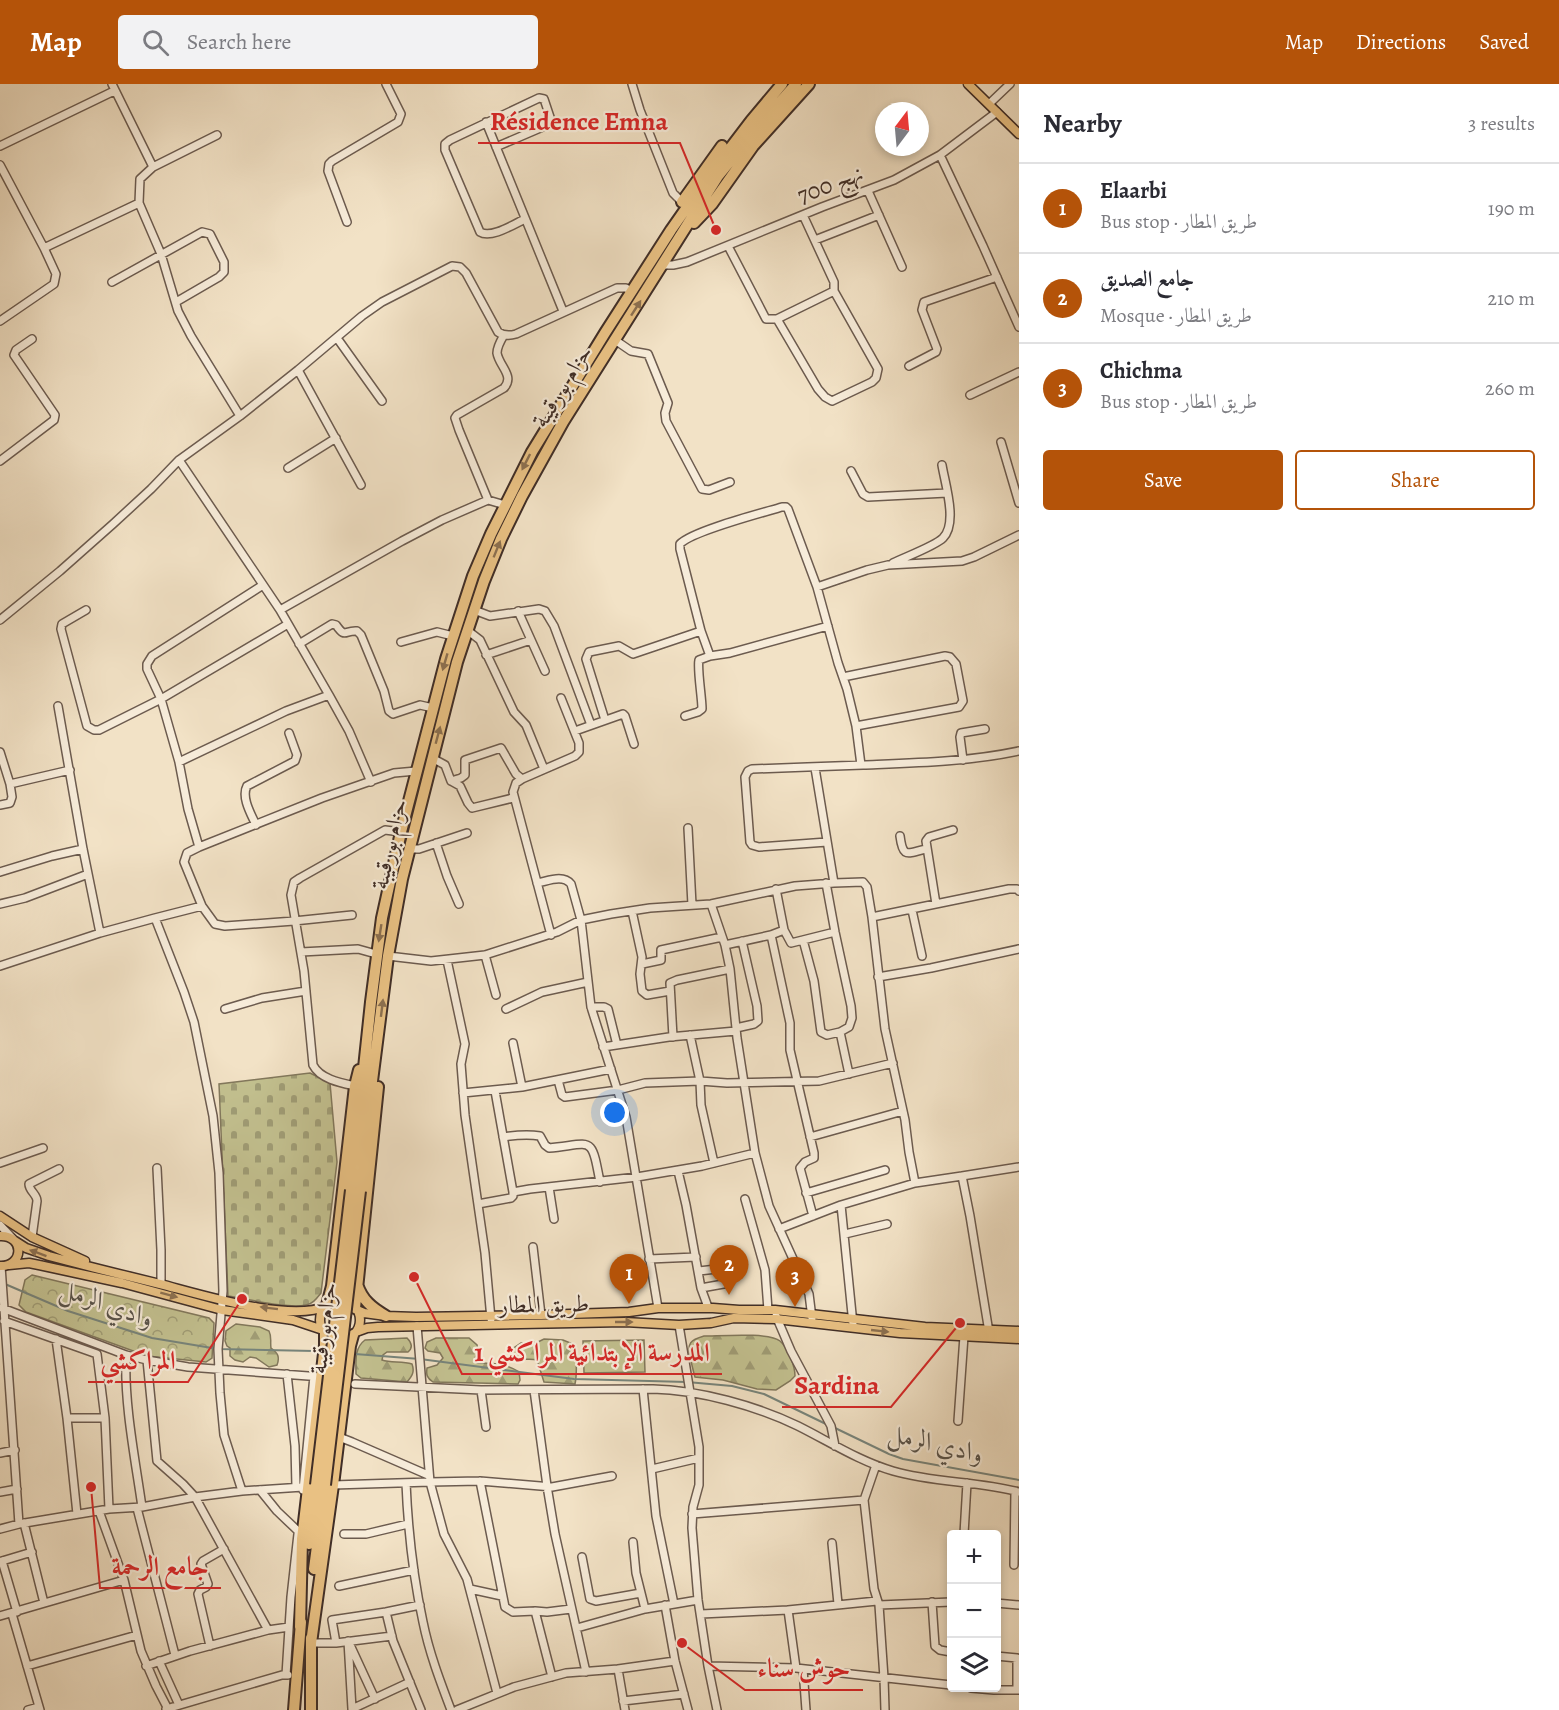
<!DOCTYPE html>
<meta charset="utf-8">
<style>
body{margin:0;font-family:Alegreya,Amiri,serif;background:#f2f2f3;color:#2b2b33}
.controls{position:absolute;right:18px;bottom:18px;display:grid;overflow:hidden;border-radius:6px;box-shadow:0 3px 9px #0003}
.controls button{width:54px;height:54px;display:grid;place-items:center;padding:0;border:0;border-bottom:2px solid #e1e1e2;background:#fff;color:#2b2b33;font:30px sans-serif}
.compass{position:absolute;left:875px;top:18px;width:54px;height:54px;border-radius:50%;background:#fff;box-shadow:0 3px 9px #0003;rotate:16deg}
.you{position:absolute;left:615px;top:1029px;width:21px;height:21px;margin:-15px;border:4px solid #fff;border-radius:50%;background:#1a73e8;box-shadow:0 0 0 9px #1a73e833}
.badge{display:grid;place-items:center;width:39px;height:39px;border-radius:50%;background:#b45309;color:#fff;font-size:20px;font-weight:700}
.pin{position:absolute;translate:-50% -50px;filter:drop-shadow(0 2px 3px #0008)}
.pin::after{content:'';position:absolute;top:32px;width:21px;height:18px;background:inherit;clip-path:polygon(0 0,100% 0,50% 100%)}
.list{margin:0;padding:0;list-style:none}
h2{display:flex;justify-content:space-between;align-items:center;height:78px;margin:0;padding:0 24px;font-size:26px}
h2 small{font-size:20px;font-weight:400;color:#7c7c81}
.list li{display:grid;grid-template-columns:39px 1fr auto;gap:18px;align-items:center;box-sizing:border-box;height:90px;padding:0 24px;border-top:2px solid #e1e1e2}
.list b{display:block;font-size:22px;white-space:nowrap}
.list p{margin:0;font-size:20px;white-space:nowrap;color:#7c7c81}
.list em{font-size:20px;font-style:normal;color:#7c7c81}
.actions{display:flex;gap:12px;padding:18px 24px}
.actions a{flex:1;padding:14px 0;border:2px solid #b45309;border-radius:6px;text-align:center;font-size:21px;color:#b45309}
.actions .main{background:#b45309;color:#fff}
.icon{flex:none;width:33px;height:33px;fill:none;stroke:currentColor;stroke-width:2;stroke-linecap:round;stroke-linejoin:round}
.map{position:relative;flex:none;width:1019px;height:1626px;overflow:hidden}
header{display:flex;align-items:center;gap:36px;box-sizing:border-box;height:84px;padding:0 30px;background:#b45309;color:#fff}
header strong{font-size:28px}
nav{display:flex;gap:33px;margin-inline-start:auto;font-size:21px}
.search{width:420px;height:54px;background:#f2f2f3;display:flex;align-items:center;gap:15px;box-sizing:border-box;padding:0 21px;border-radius:6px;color:#7c7c81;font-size:22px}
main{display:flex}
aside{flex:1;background:#fff}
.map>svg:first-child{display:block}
.grass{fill:#c3c190;stroke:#82785c;stroke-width:1.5}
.forest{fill:url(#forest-firs);stroke:#82785c;stroke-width:1.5}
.cemetery{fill:url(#cemetery-stones);stroke:#82785c;stroke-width:1.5}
.park{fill:url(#park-crowns);stroke:#82785c;stroke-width:1.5}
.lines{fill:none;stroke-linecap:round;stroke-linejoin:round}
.stream{stroke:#77847b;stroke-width:2}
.minor-casing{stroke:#6c5b4f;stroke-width:10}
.major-casing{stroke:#402e27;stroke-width:11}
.highway-casing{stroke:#402e27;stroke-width:14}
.minor{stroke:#f7ecda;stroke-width:7}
.major{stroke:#e9c183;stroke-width:8}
.highway{stroke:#e9c183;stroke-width:10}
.highway-bridge-casing{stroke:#402e27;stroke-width:14;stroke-linecap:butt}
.highway-bridge{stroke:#e9c183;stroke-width:10}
.oneway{fill:#8c7050}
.labels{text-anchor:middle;stroke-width:4.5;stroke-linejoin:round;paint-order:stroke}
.street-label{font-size:24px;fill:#402e27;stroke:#f7ecda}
.water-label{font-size:26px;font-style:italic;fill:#57524a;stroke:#f7ecda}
.leader{fill:none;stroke:#d62828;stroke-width:2}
.callout-dot{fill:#d62828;stroke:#f7ecda;stroke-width:2}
.callout-label{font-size:26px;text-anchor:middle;font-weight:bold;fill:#d62828;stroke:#f7ecda;stroke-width:4.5;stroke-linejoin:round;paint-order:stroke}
</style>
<header>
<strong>Map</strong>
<div class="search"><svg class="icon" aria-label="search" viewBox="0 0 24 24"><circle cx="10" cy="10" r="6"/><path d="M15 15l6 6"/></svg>Search here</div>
<nav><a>Map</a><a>Directions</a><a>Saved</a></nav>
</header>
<main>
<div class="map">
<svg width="1019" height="1626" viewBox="0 0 1019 1626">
<defs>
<pattern id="forest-firs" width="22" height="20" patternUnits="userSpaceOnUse" patternTransform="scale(1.5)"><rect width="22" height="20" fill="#c3c190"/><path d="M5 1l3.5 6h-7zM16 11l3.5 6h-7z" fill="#a09d76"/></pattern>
<pattern id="cemetery-stones" width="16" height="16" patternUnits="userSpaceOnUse" patternTransform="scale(1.5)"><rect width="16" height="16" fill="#c3c190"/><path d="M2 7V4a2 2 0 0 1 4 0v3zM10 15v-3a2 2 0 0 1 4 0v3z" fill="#a09d76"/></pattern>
<pattern id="park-crowns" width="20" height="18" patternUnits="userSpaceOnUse" patternTransform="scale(1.5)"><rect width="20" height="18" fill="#c3c190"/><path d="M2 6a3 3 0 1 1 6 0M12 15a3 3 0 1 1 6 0" fill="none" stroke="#a09d76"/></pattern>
</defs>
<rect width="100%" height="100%" fill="#f2e2c6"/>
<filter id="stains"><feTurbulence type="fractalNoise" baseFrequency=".00333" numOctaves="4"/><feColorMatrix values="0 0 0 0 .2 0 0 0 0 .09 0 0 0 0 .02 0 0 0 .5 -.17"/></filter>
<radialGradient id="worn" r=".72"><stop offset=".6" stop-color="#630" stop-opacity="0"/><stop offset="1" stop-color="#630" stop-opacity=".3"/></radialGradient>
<path class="grass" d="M644,1256L645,1288L584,1289L583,1257Z"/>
<path class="forest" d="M236,1240L260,1243L269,1247C272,1253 270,1258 271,1264C278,1269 280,1273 277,1281L269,1283L256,1274L250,1273L243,1278L235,1276L230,1272V1264L227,1262L225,1257L226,1247Z
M704,1252C720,1252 769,1248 780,1257C788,1264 795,1282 795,1292L790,1297L776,1306L757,1305L723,1296L695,1293C693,1287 692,1280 690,1274C687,1259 690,1256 704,1252Z
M407,1254C412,1259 413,1264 408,1268H387L383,1271L382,1276C391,1279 402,1277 412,1280C415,1288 412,1292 407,1298L361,1294L356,1290C356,1278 354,1264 365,1256Z
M436,1254H469L477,1261L478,1267L475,1274L477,1279C493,1279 505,1279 519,1288L520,1296L518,1300L433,1298C427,1294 426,1291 427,1284L437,1281L443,1274L440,1269L428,1267L425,1264L427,1258Z
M544,1255L563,1256L573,1260C577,1270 577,1291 575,1300L544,1298L537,1276C529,1274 522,1277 514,1274L512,1265L521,1259L538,1258Z"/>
<path class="cemetery" d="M310,989L330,999L337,1078L321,1209C317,1214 313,1220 306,1221C287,1225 249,1215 228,1212L219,1000Z"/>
<path class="park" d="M32,1191L209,1234L214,1239L212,1274L206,1278L147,1272L26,1228L19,1221L25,1196Z"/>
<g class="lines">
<path class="stream" d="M5,1200L68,1227L152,1254L218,1265L314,1267
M355,1270L420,1275L574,1295L687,1298L732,1302L764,1310L828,1341
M833,1343L889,1370L903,1375L1019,1396"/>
<g class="minor-casing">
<path id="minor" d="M112,0L153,83L140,95L139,119L161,170L178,227L191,252L240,332
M632,0L640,26L673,109L682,118
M989,20L1010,0
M486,38L563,227
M0,62L114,7
M496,63L552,39L544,15L539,14L450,56L445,60V66L480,148C491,155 514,140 525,135
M940,71L983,162L1019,243
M0,81L44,164L56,190L54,200L0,237
M153,83L217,51
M868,107L902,183
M347,138L328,87L329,80L332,77L398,38L401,30L386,0
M815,156L879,131
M728,162L766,235H777L834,207
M44,164L139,119
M663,181H673L687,178L822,123L894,96L940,71L997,28
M112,198L202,148L210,150L224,178V188L219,193L176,218
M777,235L818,305L825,313L832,317L872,298L876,294L878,285L834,207V198L803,131
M337,254L382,317
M615,256L631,267L648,270L668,319L665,329L666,337L702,405L709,406L730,398
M909,282L936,268L937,265L922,226L924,218L997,193
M298,286L361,401
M970,311L1019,288
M1001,358L1019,419
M179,376L280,526L402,457L442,436L488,416L505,421
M0,377L54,336L55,331L14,271L16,266L32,255
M288,384L336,354
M851,387L863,410L868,413L947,409
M488,416L459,346L455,334L457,331L504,304C515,292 499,282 497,269C497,263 501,256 504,251
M893,479C905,473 935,462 943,454C958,439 945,400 942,381
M263,501L152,572L147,580V585L161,615L288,540
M817,503L867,486L888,481L962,477L974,473L1019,451
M86,526L62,540L61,545L87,642L94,646H99L161,615L179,678L286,627L329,611L280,526
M474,526L490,532L539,525L545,527L554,542L591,641
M518,527L545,587
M0,536L60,487L113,440L151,405L179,376L240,332L298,286L362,232L382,218L452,182L460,183L466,189L498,248C504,252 509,252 516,250L617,204H626L631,207
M828,542L730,569L710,572L701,547L680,465V460C692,447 762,429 782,423H786L788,425L817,503L838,579L847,605L856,642L861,681
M467,546L480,556L514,628L526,641L544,685
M401,558L437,548L453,552
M299,560L332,540L336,541C346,555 344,546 357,547L361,551L384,607L389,627L393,630L420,621L433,624
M486,571L531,556
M843,593L945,572L950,573L956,580L963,617L959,623L856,642
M329,611L349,647L371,698
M58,622L83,765L100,849
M685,632L698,628L702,625C702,613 697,585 699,576L710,572
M605,636L586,575L589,568L619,562L633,570L701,547
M575,647L623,630L625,632L634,660
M0,668L10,700
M432,674L445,681L451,697L460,702L468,719L472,724L513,714
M963,676L960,653L961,649L985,645
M179,678L188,725L199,763L322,714L394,689L416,687
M815,684L834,799
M451,697L461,694L465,691V676L501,664L516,690L522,695
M0,721L10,719L12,713L10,700L70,686
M256,741C251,730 241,713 247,702L295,677L297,671L289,649
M688,744L692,821
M900,752C903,775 907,769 926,765
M827,758L759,763L752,761L750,758L745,693L748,687L752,685C789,684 826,682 863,681C915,679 967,678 1019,667
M436,759L447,792L459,820
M199,763L187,769L184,778L202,822
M409,765H419L467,749
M0,788L52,772L83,765
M537,799C548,797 563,790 571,800L581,836L591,923L626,1033L658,1224
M826,799L835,848L851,922L852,934L849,943L840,948L849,990
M0,820L25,814L88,790
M711,820L725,861L730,885L737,954L755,1069L769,1122L809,1210L812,1234
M936,820L926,757L929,753L953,746
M912,826L922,872
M632,827L642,873L640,890L642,907L647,911L670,907
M872,833L1009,805H1017L1019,807
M155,834L202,822L215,840L225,842L294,837L352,831
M784,846L791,859L835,848
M551,851L513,708L516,699L522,695L575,672L579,668V659L561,614
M771,851L790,939V966L814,1069V1074L805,1078L800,1084L813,1132
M803,856L814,897L821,948L827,951L840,948
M725,861L771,851L784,846L776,805
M301,868L358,865L376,870
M485,871L496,911
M388,872L431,877L485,871L557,848L581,836L611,830L650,824L711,820L795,802L834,799L863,798L867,803L872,833L885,945L905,1036L909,1068L915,1099
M447,876L465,960L461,980L465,1031L485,1169L491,1235
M642,880L661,876V866L722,853
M0,882L100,849L155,834L184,908L194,938L213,1032L219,1089L223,1207L218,1265L220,1309L224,1351L242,1407
M878,893L931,884L1019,865
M591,923H604L608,925L617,961
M225,925L262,914L306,907
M506,925L542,908L588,898
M736,944L754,940L758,937L757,922L742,857
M673,953L670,899L677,896L730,885
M513,959L522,1003
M603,963L669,953L736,947
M558,996L562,1011L565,1013L618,1006L645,999L700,997L690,951
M355,1002C341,999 320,995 313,981L304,887L291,811L294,798L300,794L385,746L401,748
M495,1007L513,1108L530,1105L637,1093L702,1082L755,1069
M463,1009L522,1003L611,985
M503,1053C516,1051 528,1050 540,1052L545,1061L549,1064C593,1060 591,1050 600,1098
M810,1053L903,1027
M0,1079L43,1064
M714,1079L701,1021L700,997L727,999L819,997L893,979
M157,1084L161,1166V1200
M678,1087L686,1121L701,1204L708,1223
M962,1092L1019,1083
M549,1103L554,1135
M806,1109L885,1086
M745,1115L765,1186L768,1226
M478,1120L511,1114L513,1112V1108
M0,1141L13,1155
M779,1145L841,1121
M845,1150L887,1140
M32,1153L37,1117C37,1110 29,1107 29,1100L59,1085
M533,1163L541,1231
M649,1175L696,1173
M1,1182L19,1440
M699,1187L725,1184L731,1187L732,1195L729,1199L701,1204
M2,1224L126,1271L147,1276
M776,1232L791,1267L831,1342L835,1362
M4,1237L97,1270L105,1334L109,1425
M853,1240L841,1121L915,1099L962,1092L970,1132L989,1248
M679,1241L699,1363V1401L693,1423L692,1444L698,1516L708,1582L717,1626
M56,1255L67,1334L77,1430
M126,1271C124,1320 135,1374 142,1423
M287,1290L295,1362L296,1403
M355,1300L481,1306L653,1305C699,1306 757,1322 798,1342C830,1358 859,1377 893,1387C934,1399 978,1397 1019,1408
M643,1305L656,1432L674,1520
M481,1306L486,1343
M534,1306L547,1402L555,1450L586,1588
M67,1334H105
M958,1337L964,1252
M339,1353L352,1358L428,1391
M0,1369L15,1366
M876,1381L864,1416L874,1505L879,1521L884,1594L885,1626
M652,1385L699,1374
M480,1397L505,1523L513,1528L535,1527L552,1593
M406,1399C408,1446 413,1492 423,1538C429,1568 440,1597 451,1626
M333,1401L430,1398L417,1242
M260,1406L277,1427L298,1447
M303,1406L314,1292
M0,1408L17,1405
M137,1424L175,1571
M99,1427L124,1496L141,1567L156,1602L168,1625
M692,1430L864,1416
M24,1439L44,1519
M0,1445L19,1440L109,1425L142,1423L195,1413L242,1407L303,1403
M344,1450H366L408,1440
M964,1450L967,1399
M633,1458L636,1489L645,1525
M832,1459L838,1520
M582,1473L590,1515L596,1517L641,1509
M2,1477L32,1468
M0,1478L2,1477L17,1528
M1014,1481L1015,1407
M339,1502L414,1486
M470,1505L502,1512
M932,1518L935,1562L940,1566L951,1568
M996,1519L1019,1521
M665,1521L675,1577L688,1626
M879,1521L951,1518
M788,1526L877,1517
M535,1527L547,1528L571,1525
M386,1528L393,1557L421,1626
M12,1530L40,1626
M701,1530L788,1526L796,1584
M0,1532L124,1496
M577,1544L645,1525L698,1516
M268,1546L289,1543
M348,1557L352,1625L410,1598
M311,1559H336L392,1552
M336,1559L332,1536L386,1528L420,1521
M210,1562L198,1510L200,1506L206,1503L208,1500L201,1480L203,1477L224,1465
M351,1563L375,1615
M996,1572L1017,1574V1606
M159,1577L179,1621
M27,1582L137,1551
M146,1582L190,1567L268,1546L195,1413L183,1400L157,1377L147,1276L188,1283L322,1293
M708,1582L796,1584L951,1601
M618,1585L625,1626
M803,1585L806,1626
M286,1591L291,1513L298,1450
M971,1604L994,1606H1019
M497,1609L467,1495L444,1450L430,1398L480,1397L552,1403L612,1392
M623,1617L684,1610
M166,1625L282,1591H288
M28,1626L39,1623
M457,1626L514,1603L566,1589L618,1585L675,1577"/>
</g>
<g class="major-casing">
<path id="major" d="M968,0L1019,50
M0,1132L32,1153L85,1177
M0,1152C25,1151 24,1183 0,1182
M15,1157L26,1164L49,1172C86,1182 123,1191 160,1200C199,1210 291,1239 326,1222
M9,1181L29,1179L39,1181L122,1199L222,1226L293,1236L323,1246
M320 1236a20 20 0 1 1 40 0a20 20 0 1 1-40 0Z
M357,1226L364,1229L386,1232L416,1233L541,1231L629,1228L658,1224H713L739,1226H775L925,1243L1019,1247
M356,1248L367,1244L378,1243L625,1238L679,1241L711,1239L734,1234L776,1235L900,1249L1019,1255"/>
</g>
<g class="highway-casing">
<path id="highway" d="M682,118L722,62
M694,139L712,120L753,62L809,0
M351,1106L371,918L382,834L401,748L446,575L473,492L491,450L532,368L605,249L671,146L706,96L751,37L782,0
M360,1107L371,1005L388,872L402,795L457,578L484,497L501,455L522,412L563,338L718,92L757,44L796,0
M357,1200C362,1216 372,1224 386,1232
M327,1221L332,1202L355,1002L359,986
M355,1224L378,1003
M309,1460L316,1401
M314,1485L325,1401
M300,1543L302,1455L325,1261V1249
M311,1559L333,1401L350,1262L353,1251
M294,1626L301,1538
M311,1626V1554"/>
</g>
<use href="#minor" class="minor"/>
<use href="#major" class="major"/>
<use href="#highway" class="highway"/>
<g class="highway-bridge-casing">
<path id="highway-bridge" d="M316,1401L351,1106
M325,1401L360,1107"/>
</g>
<use href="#highway-bridge" class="highway-bridge"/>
</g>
<defs><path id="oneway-solid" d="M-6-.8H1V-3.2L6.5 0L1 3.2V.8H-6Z" transform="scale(1.5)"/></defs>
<g class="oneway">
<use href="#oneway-solid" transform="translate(636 224) rotate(-57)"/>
<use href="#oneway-solid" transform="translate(526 378) rotate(117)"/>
<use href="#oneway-solid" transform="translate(497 465) rotate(-68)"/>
<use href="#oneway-solid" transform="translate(445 578) rotate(106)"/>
<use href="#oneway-solid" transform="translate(438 651) rotate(-75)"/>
<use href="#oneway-solid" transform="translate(380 849) rotate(99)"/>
<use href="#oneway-solid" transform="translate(382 924) rotate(-83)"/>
<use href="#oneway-solid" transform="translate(38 1169) rotate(-160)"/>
<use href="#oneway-solid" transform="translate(169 1211) rotate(15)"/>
<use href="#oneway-solid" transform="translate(269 1224) rotate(-173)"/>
<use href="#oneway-solid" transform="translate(624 1238)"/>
<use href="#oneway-solid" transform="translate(880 1247) rotate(6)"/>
</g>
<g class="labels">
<g class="street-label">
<text transform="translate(830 100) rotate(-21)" y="8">نهج 700</text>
<text transform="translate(562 302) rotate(-58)" y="8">حزام بورقيبة</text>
<text transform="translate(389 760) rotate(-77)" y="8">حزام بورقيبة</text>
<text transform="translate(544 1220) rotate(-1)" y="8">طريق المطار</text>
<text transform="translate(323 1244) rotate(-83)" y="8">حزام بورقيبة</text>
</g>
<g class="water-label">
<text transform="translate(107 1219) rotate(19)" y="9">وادي الرمل</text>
<text transform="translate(936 1359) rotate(13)" y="9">وادي الرمل</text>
</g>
</g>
<path class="leader" d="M716 146L680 59H478M414 1193L462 1290H722M242 1215L188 1298H88M960 1239L891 1323H782M91 1403L100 1504H221M682 1559L745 1606H863"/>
<g class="callout-dot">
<circle cx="716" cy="146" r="6"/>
<circle cx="414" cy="1193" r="6"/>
<circle cx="242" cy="1215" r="6"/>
<circle cx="960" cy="1239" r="6"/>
<circle cx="91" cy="1403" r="6"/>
<circle cx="682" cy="1559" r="6"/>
</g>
<g class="callout-label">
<text x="579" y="46">Résidence Emna</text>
<text x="592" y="1277">المدرسة الإبتدائية المراكشي 1</text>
<text x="138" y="1285">المراكشي</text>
<text x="837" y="1310">Sardina</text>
<text x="160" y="1491">جامع الرحمة</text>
<text x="804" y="1593">حوش سناء</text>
</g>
<rect width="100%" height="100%" filter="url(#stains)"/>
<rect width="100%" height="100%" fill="url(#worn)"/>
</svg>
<div class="controls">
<button>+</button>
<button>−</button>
<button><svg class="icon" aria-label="layers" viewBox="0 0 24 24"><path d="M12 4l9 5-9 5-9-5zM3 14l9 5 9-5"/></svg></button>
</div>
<svg class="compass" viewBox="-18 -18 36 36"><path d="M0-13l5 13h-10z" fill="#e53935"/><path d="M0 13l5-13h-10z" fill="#7c7c81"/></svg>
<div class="you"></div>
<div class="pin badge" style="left:629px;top:1220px">1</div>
<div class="pin badge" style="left:729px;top:1211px">2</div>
<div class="pin badge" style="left:795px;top:1223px">3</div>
</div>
<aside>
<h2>Nearby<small>3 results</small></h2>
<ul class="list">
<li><span class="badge">1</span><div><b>Elaarbi</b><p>Bus stop · طريق المطار</p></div><em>190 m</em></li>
<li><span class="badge">2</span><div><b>جامع الصديق</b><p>Mosque · طريق المطار</p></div><em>210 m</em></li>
<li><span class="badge">3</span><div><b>Chichma</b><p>Bus stop · طريق المطار</p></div><em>260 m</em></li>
</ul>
<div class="actions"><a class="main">Save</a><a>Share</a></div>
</aside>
</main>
